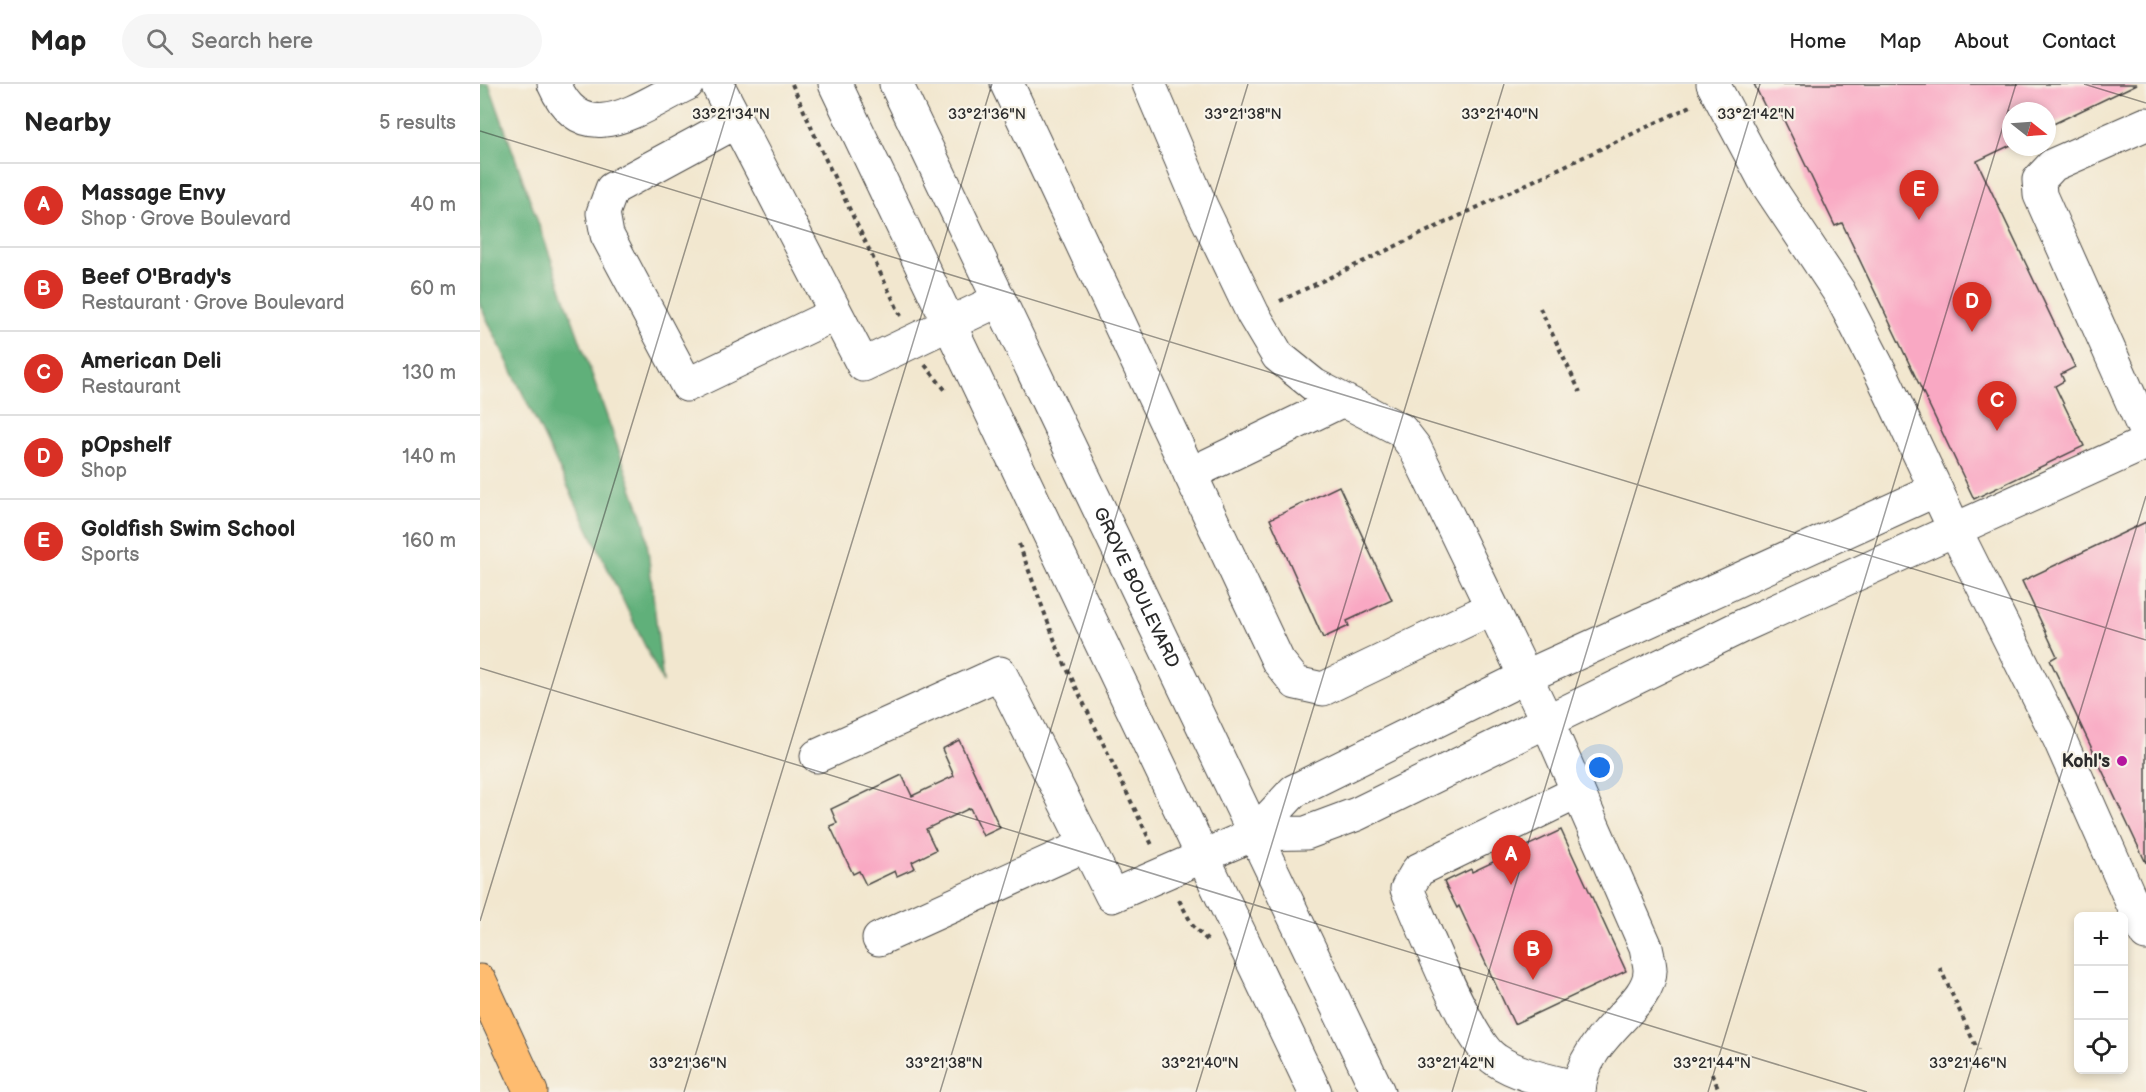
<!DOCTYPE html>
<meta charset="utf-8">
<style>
body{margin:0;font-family:"Balsamiq Sans",sans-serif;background:#f6f6f6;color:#222}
.controls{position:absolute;right:18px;bottom:18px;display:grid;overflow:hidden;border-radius:9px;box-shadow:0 3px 9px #0003}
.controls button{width:54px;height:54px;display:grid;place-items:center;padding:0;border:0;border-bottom:2px solid #e0e0e0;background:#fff;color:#222;font:30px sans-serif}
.compass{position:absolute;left:1522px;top:18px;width:54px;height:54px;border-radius:50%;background:#fff;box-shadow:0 3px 9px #0003;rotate:107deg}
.you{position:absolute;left:1120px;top:684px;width:21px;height:21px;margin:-15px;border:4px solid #fff;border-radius:50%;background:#1a73e8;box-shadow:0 0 0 9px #1a73e833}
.badge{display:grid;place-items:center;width:39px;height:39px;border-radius:50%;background:#d93025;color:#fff;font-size:20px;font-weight:700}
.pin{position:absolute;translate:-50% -50px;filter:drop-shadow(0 2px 3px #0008)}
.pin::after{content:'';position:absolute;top:32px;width:21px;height:18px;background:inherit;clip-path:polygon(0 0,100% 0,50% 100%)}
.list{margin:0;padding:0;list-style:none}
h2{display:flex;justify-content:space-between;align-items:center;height:78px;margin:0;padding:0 24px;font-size:26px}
h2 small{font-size:20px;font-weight:400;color:#767676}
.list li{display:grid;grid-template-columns:39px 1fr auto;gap:18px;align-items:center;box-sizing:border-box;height:84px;padding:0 24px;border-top:2px solid #e0e0e0}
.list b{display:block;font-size:22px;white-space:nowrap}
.list p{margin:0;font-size:20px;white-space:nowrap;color:#767676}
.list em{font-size:20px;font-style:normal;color:#767676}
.icon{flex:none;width:33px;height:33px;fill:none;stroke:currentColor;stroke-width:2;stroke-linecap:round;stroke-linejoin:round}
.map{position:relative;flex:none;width:1666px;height:1008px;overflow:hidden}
header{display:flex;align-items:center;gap:36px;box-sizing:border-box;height:84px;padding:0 30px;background:#fff;border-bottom:2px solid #e0e0e0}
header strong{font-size:28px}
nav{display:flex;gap:33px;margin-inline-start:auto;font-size:21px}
.search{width:420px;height:54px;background:#f6f6f6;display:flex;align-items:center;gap:15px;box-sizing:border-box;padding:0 21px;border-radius:33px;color:#767676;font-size:22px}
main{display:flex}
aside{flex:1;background:#fff}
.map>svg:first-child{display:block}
.forest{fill:#61b07a;stroke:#466e52;stroke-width:1.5}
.building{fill:#f9a8c3}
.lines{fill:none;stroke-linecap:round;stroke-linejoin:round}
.minor-casing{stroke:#494744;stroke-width:35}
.highway-casing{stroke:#494744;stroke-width:35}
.path{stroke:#494744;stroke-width:4;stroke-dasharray:4.5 4.5;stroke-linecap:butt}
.minor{stroke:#fff;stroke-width:33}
.highway{stroke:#febc70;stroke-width:33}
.ticks{fill:none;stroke:#2b2b2b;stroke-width:1.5;stroke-opacity:0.45}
.poi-dot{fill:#b5179e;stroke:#f7f3e8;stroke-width:2}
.labels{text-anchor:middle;stroke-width:4.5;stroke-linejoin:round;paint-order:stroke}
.street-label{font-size:18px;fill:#2b2b2b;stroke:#f7f3e8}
.poi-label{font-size:18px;font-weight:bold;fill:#2b2b2b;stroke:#f7f3e8;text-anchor:end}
.ticks-label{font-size:15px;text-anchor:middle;fill:#2b2b2b;stroke:#f7f3e8;stroke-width:4.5;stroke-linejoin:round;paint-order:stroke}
</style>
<header>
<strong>Map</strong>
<div class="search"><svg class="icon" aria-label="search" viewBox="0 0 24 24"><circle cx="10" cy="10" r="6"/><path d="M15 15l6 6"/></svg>Search here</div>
<nav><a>Home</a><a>Map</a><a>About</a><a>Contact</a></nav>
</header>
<main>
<aside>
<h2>Nearby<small>5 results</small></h2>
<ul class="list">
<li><span class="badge">A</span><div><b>Massage Envy</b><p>Shop · Grove Boulevard</p></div><em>40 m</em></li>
<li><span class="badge">B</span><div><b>Beef O'Brady's</b><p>Restaurant · Grove Boulevard</p></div><em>60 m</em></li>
<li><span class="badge">C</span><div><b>American Deli</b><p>Restaurant</p></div><em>130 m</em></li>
<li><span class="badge">D</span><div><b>pOpshelf</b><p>Shop</p></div><em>140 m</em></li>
<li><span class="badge">E</span><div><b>Goldfish Swim School</b><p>Sports</p></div><em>160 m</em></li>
</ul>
</aside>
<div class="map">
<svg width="1666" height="1008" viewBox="0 0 1666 1008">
<rect width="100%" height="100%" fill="#f7f3e8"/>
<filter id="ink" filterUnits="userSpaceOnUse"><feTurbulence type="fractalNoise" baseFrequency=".0167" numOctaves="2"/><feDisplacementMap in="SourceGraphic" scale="12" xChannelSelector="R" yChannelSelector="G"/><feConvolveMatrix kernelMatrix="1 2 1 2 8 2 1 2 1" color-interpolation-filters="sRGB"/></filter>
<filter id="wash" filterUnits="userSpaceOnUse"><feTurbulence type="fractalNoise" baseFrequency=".008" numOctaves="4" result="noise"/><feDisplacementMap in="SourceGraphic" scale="24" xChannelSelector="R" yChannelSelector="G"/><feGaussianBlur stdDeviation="1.35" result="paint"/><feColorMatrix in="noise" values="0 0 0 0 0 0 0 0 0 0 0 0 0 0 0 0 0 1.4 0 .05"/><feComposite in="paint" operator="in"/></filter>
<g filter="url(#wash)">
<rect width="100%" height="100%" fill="#f2e7cf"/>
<path class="forest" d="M0,0H9L165,440L183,599L0,221Z"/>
<g id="blocks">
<path class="building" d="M1274,0H1657L1567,43V27H1531V61L1497,77L1595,283L1581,290L1584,297L1575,302L1604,362L1494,415L1362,139L1355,142L1299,26L1289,31Z
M859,402L912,516L867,537L869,542L843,554L790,435Z
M1666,438V779L1570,576L1577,572L1542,497Z
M479,656L520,744L503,752L490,724L446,745L456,766L432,778L435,784L417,792L415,787L386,801L379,787L373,790L350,742L357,739L351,725L422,691L432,712L474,692L462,665Z
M1081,746L1146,887L1034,940L979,822L977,824L964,798L991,785L992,788Z"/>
</g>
</g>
<g filter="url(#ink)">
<use href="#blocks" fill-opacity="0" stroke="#494744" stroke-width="1.5"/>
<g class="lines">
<g class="minor-casing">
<g id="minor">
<path d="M74,0C104,69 159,23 207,0"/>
<path d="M237,0L383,281L519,216"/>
<path d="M355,0L835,1008"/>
<path id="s1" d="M416,0L898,1008"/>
<path d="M527,0L798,577L816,599L843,605L1012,524"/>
<path d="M669,0L721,122L773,230L798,272L834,301L921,346L935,364L1067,637L1166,863C1167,870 1170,879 1170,886C1171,923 1101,952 1099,1008"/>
<path d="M1233,0L1285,97L1359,208L1403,293L1475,446L1579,654L1666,850"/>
<path d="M256,38L132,105L123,129L127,151L207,301L355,230"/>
<path d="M1666,40L1573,81L1559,96L1560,111L1666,349"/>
<path d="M710,390L861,317"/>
<path d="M1456,406L1045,593L814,707L774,750L826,749L877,730L1262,542L1666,359"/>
<path d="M337,672L520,589L632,812L774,750"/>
<path d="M1098,708L938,786L927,805C943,841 988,959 1016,976C1040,992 1072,997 1099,1004"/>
<path d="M399,855L606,761"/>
</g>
</g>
<g class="highway-casing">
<path id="highway" d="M0,897L51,1008"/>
</g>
<path class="path" d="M312,0L344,72L421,232
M800,217L1211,22
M1060,224L1100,308
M445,281L467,308
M539,460L579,568L673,763
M699,816L713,842L729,858
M1460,884L1498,967
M1232,990L1240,1008"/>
<use href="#minor" class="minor"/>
<use href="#highway" class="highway"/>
</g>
</g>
<path class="ticks" d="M1604,0L1666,19M0,47L1666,556M0,584L1387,1008M0,837L256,0M204,1008L512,0M460,1008L768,0M716,1008L1024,0M972,1008L1280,0M1228,1008L1536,0M1484,1008L1666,412"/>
<circle class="poi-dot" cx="1642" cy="677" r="6"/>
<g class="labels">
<g class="street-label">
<text dy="6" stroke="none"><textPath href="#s1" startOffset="558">GROVE BOULEVARD</textPath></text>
</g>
<g class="poi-label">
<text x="1630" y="683">Kohl's</text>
</g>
</g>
<g class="ticks-label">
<text x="251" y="35">33°21'34"N</text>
<text x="507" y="35">33°21'36"N</text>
<text x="763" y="35">33°21'38"N</text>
<text x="1020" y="35">33°21'40"N</text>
<text x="1276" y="35">33°21'42"N</text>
<text x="208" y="984">33°21'36"N</text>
<text x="464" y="984">33°21'38"N</text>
<text x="720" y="984">33°21'40"N</text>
<text x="976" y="984">33°21'42"N</text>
<text x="1232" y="984">33°21'44"N</text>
<text x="1488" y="984">33°21'46"N</text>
</g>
</svg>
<div class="controls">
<button>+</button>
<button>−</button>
<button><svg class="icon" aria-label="locate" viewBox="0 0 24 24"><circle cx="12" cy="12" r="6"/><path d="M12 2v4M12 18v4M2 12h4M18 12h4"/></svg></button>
</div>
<svg class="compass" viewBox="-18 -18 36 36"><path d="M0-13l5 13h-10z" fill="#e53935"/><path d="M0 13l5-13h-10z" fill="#767676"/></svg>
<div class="you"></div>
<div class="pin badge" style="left:1031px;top:801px">A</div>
<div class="pin badge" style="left:1053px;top:896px">B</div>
<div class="pin badge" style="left:1517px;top:347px">C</div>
<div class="pin badge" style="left:1492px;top:248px">D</div>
<div class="pin badge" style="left:1439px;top:136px">E</div>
</div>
</main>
